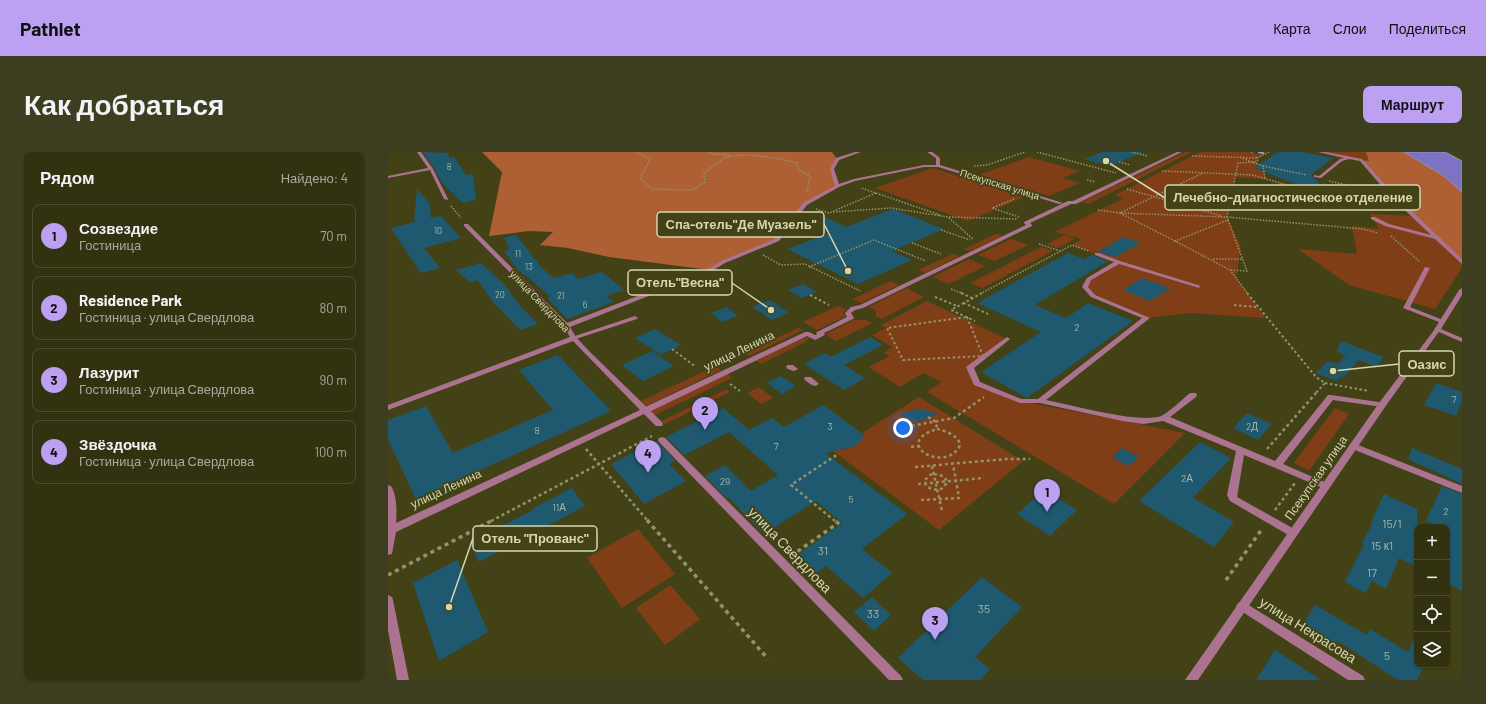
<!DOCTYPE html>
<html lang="ru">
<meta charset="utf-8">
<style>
body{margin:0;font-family:Barlow,sans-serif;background:#3d3e1f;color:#f1f3f6}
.controls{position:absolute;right:12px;bottom:12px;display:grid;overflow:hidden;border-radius:8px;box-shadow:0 1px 3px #0004}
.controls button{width:36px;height:36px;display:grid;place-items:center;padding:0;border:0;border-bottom:1px solid #4d4d31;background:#323211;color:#f1f3f6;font:20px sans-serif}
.you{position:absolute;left:515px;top:276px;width:14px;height:14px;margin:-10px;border:3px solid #fff;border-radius:50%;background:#1a73e8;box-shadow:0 0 0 6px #1a73e833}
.badge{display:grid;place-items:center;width:26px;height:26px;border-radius:50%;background:#bca0f2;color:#111;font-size:13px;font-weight:700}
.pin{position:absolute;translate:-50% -33px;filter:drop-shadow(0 1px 2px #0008)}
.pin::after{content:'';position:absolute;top:21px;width:14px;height:12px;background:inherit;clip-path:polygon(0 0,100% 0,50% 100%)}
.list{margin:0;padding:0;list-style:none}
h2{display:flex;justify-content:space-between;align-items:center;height:52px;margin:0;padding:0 16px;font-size:17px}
h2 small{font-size:13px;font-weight:400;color:#a8aa9f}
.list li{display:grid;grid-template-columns:26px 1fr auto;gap:12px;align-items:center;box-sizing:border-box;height:64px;margin:0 8px 8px;padding:0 8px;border:1px solid #4d4d31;border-radius:8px}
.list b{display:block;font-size:15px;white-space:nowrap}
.list p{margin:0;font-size:13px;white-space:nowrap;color:#a8aa9f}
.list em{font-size:13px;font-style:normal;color:#a8aa9f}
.icon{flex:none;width:22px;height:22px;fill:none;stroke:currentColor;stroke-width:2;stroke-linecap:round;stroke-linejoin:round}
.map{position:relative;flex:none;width:1074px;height:528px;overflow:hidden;border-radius:8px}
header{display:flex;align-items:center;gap:24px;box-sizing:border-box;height:56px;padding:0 20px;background:#bca0f2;color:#111}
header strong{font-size:19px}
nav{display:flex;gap:22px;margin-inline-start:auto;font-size:14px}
.intro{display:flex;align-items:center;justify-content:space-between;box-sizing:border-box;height:96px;padding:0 24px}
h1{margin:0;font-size:28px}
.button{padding:10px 18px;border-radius:8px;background:#bca0f2;color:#111;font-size:14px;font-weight:700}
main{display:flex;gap:24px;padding:0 24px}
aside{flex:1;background:#323211;border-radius:8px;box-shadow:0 1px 3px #0004}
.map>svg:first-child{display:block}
.green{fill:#803e17}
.forest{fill:#ae5f33}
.water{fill:#7d73c2;stroke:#9891bc}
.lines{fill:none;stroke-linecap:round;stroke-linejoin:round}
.stream{stroke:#9891bc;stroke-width:2.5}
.building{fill:#1e5970}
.path-far3{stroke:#93936a;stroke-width:1.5;stroke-dasharray:1.5 1.5;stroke-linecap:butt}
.path-far2{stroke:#93936a;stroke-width:2;stroke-dasharray:2.5 2.5;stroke-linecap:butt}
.path-far1{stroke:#93936a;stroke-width:2.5;stroke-dasharray:3 3;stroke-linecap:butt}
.path{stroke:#93936a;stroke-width:3.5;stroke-dasharray:4 4;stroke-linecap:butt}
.service{fill:#ab738f;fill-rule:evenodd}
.pedestrian{fill:#ab738f;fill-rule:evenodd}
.minor{fill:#ab738f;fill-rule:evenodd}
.tertiary{fill:#ab738f;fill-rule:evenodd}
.labels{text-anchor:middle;stroke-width:3.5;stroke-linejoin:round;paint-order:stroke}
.far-number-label{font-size:9px;fill:#a8b79f}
.far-street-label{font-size:10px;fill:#d6d6af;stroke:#434217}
.number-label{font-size:10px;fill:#a8b79f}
.street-label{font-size:12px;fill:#d6d6af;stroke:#434217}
.near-number-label{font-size:12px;fill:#a8b79f}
.near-street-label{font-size:14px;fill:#d6d6af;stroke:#434217}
.leader{fill:none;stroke:#d6d6af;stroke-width:1.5}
.callout-dot{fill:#d6d6af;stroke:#434217;stroke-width:1.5}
.callout{fill:#434217;stroke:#d6d6af;stroke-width:1.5}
.callout-label{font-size:13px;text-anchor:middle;font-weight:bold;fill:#d6d6af}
</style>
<header>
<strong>Pathlet</strong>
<nav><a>Карта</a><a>Слои</a><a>Поделиться</a></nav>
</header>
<div class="intro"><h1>Как добраться</h1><a class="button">Маршрут</a></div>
<main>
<aside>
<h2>Рядом<small>Найдено: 4</small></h2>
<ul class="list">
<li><span class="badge">1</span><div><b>Созвездие</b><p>Гостиница</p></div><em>70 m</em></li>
<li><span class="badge">2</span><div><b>Residence Park</b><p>Гостиница · улица Свердлова</p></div><em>80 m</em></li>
<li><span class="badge">3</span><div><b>Лазурит</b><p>Гостиница · улица Свердлова</p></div><em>90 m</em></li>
<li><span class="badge">4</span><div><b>Звёздочка</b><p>Гостиница · улица Свердлова</p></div><em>100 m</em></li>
</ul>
</aside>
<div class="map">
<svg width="1074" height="528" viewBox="0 0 1074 528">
<rect width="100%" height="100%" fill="#434217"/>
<path class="green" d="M797,0H804L700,52L694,50Z
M812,0H858L874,3L866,8L875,14L878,27L847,25L839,65L853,95L848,125L877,166L803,161L758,166L704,144L697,134L702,127L729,110L684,93L694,87L667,80L736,46L727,43Z
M932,0H978L982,9Z
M641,5L692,19L675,26L692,31L661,44L648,40L580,69L487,36L545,16L579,27Z
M982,62L1027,64L1074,110V116L1047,157L961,133L910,97L969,102L964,74L991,77Z
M608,82L614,84L582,99L576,97Z
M676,83L687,87L669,96L659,92Z
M623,87L640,93L607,109L590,103Z
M653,95L665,99L594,136L582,131Z
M565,102L571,104L537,121L530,118Z
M581,107L597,114L561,132L545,125Z
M503,129L511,133L473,151L465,147Z
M519,136L536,145L493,167L488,164V158L481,155Z
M539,149L618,187L582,215L589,231L632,249L797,281L726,352L539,240L554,230L535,221L512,235L481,215L502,204L496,201L504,195L484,183L498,176L493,173Z
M450,154L458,158L455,161L458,164L429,178L415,170Z
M466,168H478L484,171L448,189L438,182Z
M410,176L415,178L361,204L357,201Z
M422,185L417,190L373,212L368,209L413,187Z
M328,214L333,218L258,254L253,249Z
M339,222L344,226L265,264L261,260Z
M371,235L385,246L373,252L359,241Z
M339,237L342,240L277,272L274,269Z
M531,245L635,309L551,378L445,299L450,296L453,298C464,295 470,293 476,283L474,281Z
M947,256L961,262L921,319L906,311Z
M250,377L287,422L234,456L199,406Z
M282,433L312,467L277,493L248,456Z"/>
<path class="forest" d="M94,0H444L449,7L444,17L449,34L417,52L389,88L335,110L322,118L221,105L180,96L152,93L165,80L141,79L101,84L114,20Z
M978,0H1016L1056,24L1074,40V109L1003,42L973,8L981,9Z"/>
<path class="water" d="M1016,0H1057L1074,9V40L1056,24Z"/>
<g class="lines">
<path class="stream" d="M871,0L875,1"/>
</g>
<path class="building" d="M35,0L59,1L62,6L66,5L78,23L85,22L88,48L75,51L54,31L46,16Z
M715,0H755L722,14L696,7Z
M890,0H914L945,6L923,23L935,35H916L866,16Z
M29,37L42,52L43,66L53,64L73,86L36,96L52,116L33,121L3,76L26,70Z
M505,57L556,77L504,99L524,108L470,132L399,97L442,81L416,68L432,63L458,75Z
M128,83L153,115L166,126L184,121L190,127L214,120L236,138L218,144L226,150L179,167L159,146L162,145L138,123H136L130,118L116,99L122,97L116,86Z
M735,85L753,91L727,105L710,100Z
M680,101L696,107L706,102V104L720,109L647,153L678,166L700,151L745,169L639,246L593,220L653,180L589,151Z
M93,111L116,132L133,155L150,172L132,178L104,149L90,128L82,131L68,118Z
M754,126L782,136L762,149L735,138Z
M415,132L429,140L414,146L400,138Z
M382,148L401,161L384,168L364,155Z
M339,155L350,164L334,170L323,161Z
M267,177L288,190L293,193L273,203L247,186Z
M482,185L495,193L456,213L477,226L456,238L416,212L437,201L443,205Z
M953,189L966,194L996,205L988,215L971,208L956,225L953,224L948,229L928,221L940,209L949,212L958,203L949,200Z
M264,199L286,214L255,229L234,213Z
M170,203L223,259L28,347L0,288V268L38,254L65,301L165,258L131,218Z
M393,224L408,234L394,242L379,231Z
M1048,231L1074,240V249L1068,264L1036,253Z
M435,253L476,283L471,291L464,295L437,301L519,362L474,397L504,421L475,446L438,414L427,422L408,404L454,371L428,349L376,382L340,345L338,346L317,324L337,313L363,339L390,323L341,280L296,303L278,285L335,256L361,278L384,266L396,275Z
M528,257H532L550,262L530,270L512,263Z
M859,261L884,272L870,288L845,276Z
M269,289L287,309L281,312L298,329L256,352L223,312Z
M812,290L843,306L805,346L846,370L826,395L751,349Z
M734,296L751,305L741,314L724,305Z
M1024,296L1074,317V332L1020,307Z
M1054,334L1074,342V439L1059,431V375H1052L1038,369Z
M184,336L197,354L91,410L82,390L145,358L144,357Z
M656,338L689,358L662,384L629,362Z
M996,342L1029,357V415L1011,406L998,437L984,429L977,441L957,430L976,392L974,391L985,370H983Z
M69,408L100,480L51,509L25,431Z
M594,425L634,455L587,505L602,517L592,528H535L510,506Z
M484,445L503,463L486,479L466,460Z
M927,453L979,483L982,477L1020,500L1029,478V513H1036L1029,528H1010L950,489L948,493L914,474Z
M887,498L933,528H868Z"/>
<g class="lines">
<path class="path-far3" d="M248,0L262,7L252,27L264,37L305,38L317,30L316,21C324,16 330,9 339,5C356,0 391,6 409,11L411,18L422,24L419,40
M322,0L325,2L343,3
M649,0L728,21
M743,0L760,4
M863,0L866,1
M804,4L869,6
M852,5L864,10L850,11L839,65L840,68L787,89L842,118L860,142
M731,10L742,13
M586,14L599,13L637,0
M875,14L919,23
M774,19L865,23L919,39L944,43L984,58
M877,26L875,14L864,10L870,9L869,6L881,0
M699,28L707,30
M941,29L989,40
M935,32L944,43
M739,37L834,64
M488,41L552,63
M626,47L604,56L631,65
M63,54L73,66
M428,57L441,61L488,41L473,36
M710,58L732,61L839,65L975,77L990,81
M445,60L503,56L560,65L585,87
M561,65L630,67
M840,68L859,119L842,118
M553,78L582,88
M1003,84L1032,110
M787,89L732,61L815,21
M524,91L553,102
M651,92L672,99
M375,103L393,113L417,112L472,139
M825,107H855
M421,115L486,88L538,109
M563,137L576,142
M592,142L684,93L701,99"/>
<path class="path-far2" d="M573,141L584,146
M594,141L576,151L600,162
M859,141L928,225L937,231L927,242
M422,143L441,153
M547,145L569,154
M576,151L563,158L587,169
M846,153L868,155
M579,165L595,204L515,208L499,176Z
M284,197L308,215
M937,231L981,239
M342,232L352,239"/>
<path class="path-far1" d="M540,265L548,270L549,277
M512,276L566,266L596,245
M549,277C560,279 582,289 566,301C547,316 507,290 549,277Z
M523,295L530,294
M198,297L260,369
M879,297L928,241
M544,314L554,359
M527,315L618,307H642
M546,322L555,324L559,329C556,340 546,339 538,334L537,328L542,323Z
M530,332L596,326
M533,348L571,346L565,312
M887,358L907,331
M103,369L264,284
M447,369L403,333L450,302"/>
<path class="path" d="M259,368L380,507
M403,404L450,371L446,368
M0,423L105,368
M838,428L874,377"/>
<path class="service" d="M930,0H938L974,7L1005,41L1074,107V112L1047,87L997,74L983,67V65H987L1001,72L1043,83L1001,43L972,9L961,7L954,9L933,26L926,25V23L931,24L952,7L956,6Z
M707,101H711L732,109L813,134L810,136L808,135L731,112L703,128L700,135L707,143L762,166L658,248C684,253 751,272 773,264C780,261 795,247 802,241H808L809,243L808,245L782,265L887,309L940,243H943L997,251L998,253L994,255L945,248L895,312L941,332L943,334L941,336H935L856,303L849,345L908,378L910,381L908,384L905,385L902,384L842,349L839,343L848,299L775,269L755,272L734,269L652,251H632L586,233L578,215L619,185L622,187L621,188L586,216L592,230L633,247H650L754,166L703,145L695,136L694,135L699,126L726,110L707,103Z
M1037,115L1042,116L1022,155L1055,168V170H1051L1015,156Z
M247,164L250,166L249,167L188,187L186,188L183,186L184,185Z
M399,213H405L410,217L406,219C403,218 400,218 398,215Z
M417,225H423L431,232L427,234C423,233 419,230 416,227Z"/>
<path class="pedestrian" d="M789,0H794L688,52H683L642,71L644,73V74L475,156L467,158L463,161L466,166L465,167L436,181L437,183L427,188L419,184L261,260L258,261L254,258L255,256L417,180H421L427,183H429L428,181L429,180L459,165L457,161L463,155L472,153L638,73L636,71V70L680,49H685Z"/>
<path class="minor" d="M29,0H33L45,17L60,47V48L56,47L42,18L0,26V24L40,16Z
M467,0H473L451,8L446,17L451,32L466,27L536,13H548V6L539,0H544L552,6V13L675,51L671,52L550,15H536L467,29L451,35L419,53L391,89L337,111L324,119L182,175L188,185L201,199L274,270L275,272L274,274H268L256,262L8,380L4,402L0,403V333L3,334C9,344 9,359 8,371L252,258L185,189L0,258V253L182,185L176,175L76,74V72H80L179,171L320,117L333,109L387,87L415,51L447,34L442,17L448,6Z
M1074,136V143L1053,177L1074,186V190L1046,178L1071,138Z
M274,285L277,286L513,524L515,528H501L271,290L270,288L271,286Z
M965,291L1074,334V341L962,296L961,294L962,292Z
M0,443L4,445L5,448L21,528H9L0,478Z
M854,449L975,524L977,528H960L850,457L848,454L850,451Z"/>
<path class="tertiary" d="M1049,176L1052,178L997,255L810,528H797L991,251L1047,177Z"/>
</g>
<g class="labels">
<g class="far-number-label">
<text x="61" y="18">8</text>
<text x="50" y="82">10</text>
<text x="130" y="105">11</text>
<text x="141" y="118">13</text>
<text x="112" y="146">20</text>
<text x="173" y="147">21</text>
<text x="197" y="156">6</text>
</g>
<g class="far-street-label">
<text transform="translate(612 32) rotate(17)" y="4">Псекупская улица</text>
<text transform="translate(152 149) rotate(46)" y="4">улица Свердлова</text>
</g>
<g class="number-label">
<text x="689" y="179">2</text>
<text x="1066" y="251">7</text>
<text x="442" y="278">3</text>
<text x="864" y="278">2Д</text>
<text x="149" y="282">8</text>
<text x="388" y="298">7</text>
<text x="799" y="330">2А</text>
<text x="337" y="333">29</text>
<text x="463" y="351">5</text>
<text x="171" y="359">11А</text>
<text x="1058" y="363">2</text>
</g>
<g class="street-label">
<text transform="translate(351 199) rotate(-26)" y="4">улица Ленина</text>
<text transform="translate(928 326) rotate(-55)" y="4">Псекупская улица</text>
<text transform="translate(58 337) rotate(-25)" y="4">улица Ленина</text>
</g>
<g class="near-number-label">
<text x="1004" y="376">15/1</text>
<text x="994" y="398">15 к1</text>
<text x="435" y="403">31</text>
<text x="984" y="425">17</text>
<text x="596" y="461">35</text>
<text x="485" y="466">33</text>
<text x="999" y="508">5</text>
</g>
<g class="near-street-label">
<text transform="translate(402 398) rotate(46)" y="5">улица Свердлова</text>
<text transform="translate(920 478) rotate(32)" y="5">улица Некрасова</text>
</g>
</g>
<path class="leader" d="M718 9L777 46M460 119L436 72M383 158L344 131M945 219L1011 212M61 455L85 386"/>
<g class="callout-dot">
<circle cx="718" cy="9" r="4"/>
<circle cx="460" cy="119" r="4"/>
<circle cx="383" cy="158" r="4"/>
<circle cx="945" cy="219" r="4"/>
<circle cx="61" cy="455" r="4"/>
</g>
<g class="callout">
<rect x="777" y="33" width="255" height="25" rx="4"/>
<rect x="269" y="60" width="167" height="25" rx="4"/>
<rect x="240" y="118" width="104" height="25" rx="4"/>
<rect x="1011" y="199" width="55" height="25" rx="4"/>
<rect x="85" y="374" width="124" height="25" rx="4"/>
</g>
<g class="callout-label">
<text x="905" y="50">Лечебно-диагностическое отделение</text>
<text x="353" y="77">Спа-отель"Де Муазель"</text>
<text x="292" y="135">Отель"Весна"</text>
<text x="1039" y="217">Оазис</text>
<text x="147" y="391">Отель "Прованс"</text>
</g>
</svg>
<div class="controls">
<button>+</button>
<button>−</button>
<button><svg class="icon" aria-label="locate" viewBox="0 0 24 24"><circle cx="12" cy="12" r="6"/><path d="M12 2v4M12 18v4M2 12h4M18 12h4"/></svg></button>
<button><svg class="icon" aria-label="layers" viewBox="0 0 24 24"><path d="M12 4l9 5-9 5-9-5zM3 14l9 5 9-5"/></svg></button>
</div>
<div class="you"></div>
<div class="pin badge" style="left:659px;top:360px">1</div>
<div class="pin badge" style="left:317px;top:278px">2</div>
<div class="pin badge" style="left:547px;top:488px">3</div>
<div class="pin badge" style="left:260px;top:321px">4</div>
</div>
</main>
